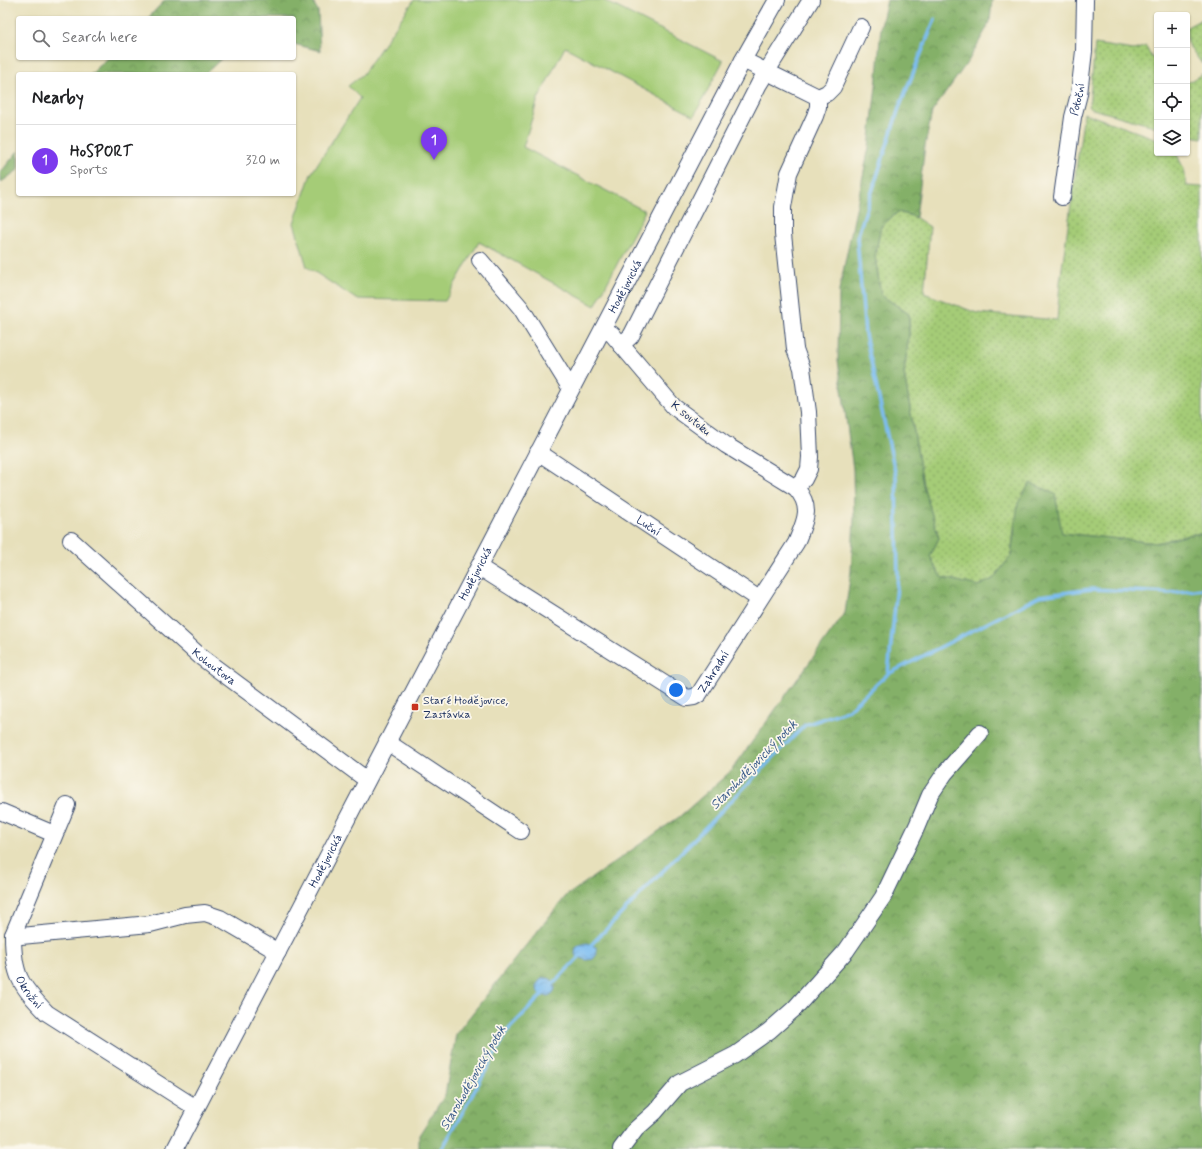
<!DOCTYPE html>
<meta charset="utf-8">
<style>
body{margin:0;font-family:Mynerve,sans-serif;background:#f6f6f6;color:#202124}
.controls{position:absolute;right:12px;top:12px;display:grid;overflow:hidden;border-radius:4px;box-shadow:0 1px 3px #0004}
.controls button{width:36px;height:36px;display:grid;place-items:center;padding:0;border:0;border-bottom:1px solid #e0e0e0;background:#fff;color:#202124;font:20px sans-serif}
.you{position:absolute;left:676px;top:690px;width:14px;height:14px;margin:-10px;border:3px solid #fff;border-radius:50%;background:#1a73e8;box-shadow:0 0 0 6px #1a73e833}
.badge{display:grid;place-items:center;width:26px;height:26px;border-radius:50%;background:#7c3aed;color:#fff;font-size:13px;font-weight:700}
.pin{position:absolute;translate:-50% -33px;filter:drop-shadow(0 1px 2px #0008)}
.pin::after{content:'';position:absolute;top:21px;width:14px;height:12px;background:inherit;clip-path:polygon(0 0,100% 0,50% 100%)}
.list{margin:0;padding:0;list-style:none}
h2{display:flex;justify-content:space-between;align-items:center;height:52px;margin:0;padding:0 16px;font-size:17px}
h2 small{font-size:13px;font-weight:400;color:#757577}
.list li{display:grid;grid-template-columns:26px 1fr auto;gap:12px;align-items:center;box-sizing:border-box;height:72px;padding:0 16px;border-top:1px solid #e0e0e0}
.list b{display:block;font-size:15px;white-space:nowrap}
.list p{margin:0;font-size:13px;white-space:nowrap;color:#757577}
.list em{font-size:13px;font-style:normal;color:#757577}
.icon{flex:none;width:22px;height:22px;fill:none;stroke:currentColor;stroke-width:2;stroke-linecap:round;stroke-linejoin:round}
.map{position:relative;flex:none;width:1202px;height:1149px;overflow:hidden}
.search{position:absolute;background:#fff;box-shadow:0 1px 3px #0004;left:16px;top:16px;width:280px;height:44px;display:flex;align-items:center;gap:10px;box-sizing:border-box;padding:0 14px;border-radius:4px;color:#757577;font-size:15px}
.panel{position:absolute;background:#fff;box-shadow:0 1px 3px #0004;left:16px;top:72px;width:280px;height:124px;border-radius:4px}
.map>svg:first-child{display:block}
.grass{fill:url(#grass-dots);stroke:#607e6a}
.forest{fill:url(#forest-crowns);stroke:#507063}
.garden{fill:#a5cc77;stroke:#607e6a}
.water{fill:url(#water-waves);stroke:#4c76a8}
.lines{fill:none;stroke-linecap:round;stroke-linejoin:round}
.stream{stroke:#7dbdf1;stroke-width:3.5}
.minor-casing{stroke:#3a4a6c;stroke-width:18}
.minor{stroke:#fff;stroke-width:16}
.poi-dot{fill:#c8321e;stroke:#fbf7ec;stroke-width:1.5}
.labels{text-anchor:middle;stroke-width:3.5;stroke-linejoin:round;paint-order:stroke}
.street-label{font-size:12px;fill:#1b2f5e;stroke:#fbf7ec}
.poi-label{font-size:12px;fill:#1b2f5e;stroke:#fbf7ec;text-anchor:start}
.water-label{font-size:13px;font-style:italic;fill:#385a8a;stroke:#fbf7ec}
</style>
<div class="map">
<svg width="1202" height="1149" viewBox="0 0 1202 1149">
<defs>
<pattern id="grass-dots" width="8" height="8" patternUnits="userSpaceOnUse"><rect width="8" height="8" fill="#a5cc77"/><path d="M2 2h.1M6 6h.1" fill="none" stroke="#86a665" stroke-width="1.8" stroke-linecap="round"/></pattern>
<pattern id="forest-crowns" width="20" height="18" patternUnits="userSpaceOnUse"><rect width="20" height="18" fill="#84b068"/><path d="M2 6a3 3 0 1 1 6 0M12 15a3 3 0 1 1 6 0" fill="none" stroke="#6b9059"/></pattern>
<pattern id="water-waves" width="16" height="10" patternUnits="userSpaceOnUse"><rect width="16" height="10" fill="#7dbdf1"/><path d="M0 5q4-4 8 0t8 0" fill="none" stroke="#669ac6"/></pattern>
</defs>
<rect width="100%" height="100%" fill="#fbf7ec"/>
<filter id="ink" filterUnits="userSpaceOnUse"><feTurbulence type="fractalNoise" baseFrequency=".025" numOctaves="2"/><feDisplacementMap in="SourceGraphic" scale="8" xChannelSelector="R" yChannelSelector="G"/><feConvolveMatrix kernelMatrix="1 2 1 2 8 2 1 2 1" color-interpolation-filters="sRGB"/></filter>
<filter id="wash" filterUnits="userSpaceOnUse"><feTurbulence type="fractalNoise" baseFrequency=".012" numOctaves="4" result="noise"/><feDisplacementMap in="SourceGraphic" scale="16" xChannelSelector="R" yChannelSelector="G"/><feGaussianBlur stdDeviation="0.9" result="paint"/><feColorMatrix in="noise" values="0 0 0 0 0 0 0 0 0 0 0 0 0 0 0 0 0 1.4 0 .05"/><feComposite in="paint" operator="in"/></filter>
<g filter="url(#wash)">
<rect width="100%" height="100%" fill="#e7e0bb"/>
<path class="grass" d="M1202,19V64L1187,43V27Z
M1095,44L1134,50L1146,46L1151,57L1157,59V127L1089,108Z
M1202,74V138L1187,135V83Z
M1084,113L1157,139V153H1176L1184,169L1187,186L1202,187V534H1193L1157,543L1061,533L1055,493L1015,520L1011,556L993,579L978,586L941,577L930,556L939,538L923,485L904,373L909,334V314L881,295L875,256L881,226L898,212L915,217L930,227L924,293L977,313L1057,320L1060,282Z"/>
<path class="forest" d="M165,0H312L318,11L320,51L294,44V18H148Z
M887,0H992L990,22L969,60L932,112L925,146L916,217L898,212L881,226L875,256L881,295L909,314V334L904,373L923,485L939,538L930,556L941,577L978,586L993,579L1011,556L1018,503L1030,483L1055,493L1062,533L1157,543L1193,534H1202V1149H419V1135L445,1095L456,1034L518,955L566,896L679,817L731,771L845,613L851,571L854,519L853,469L838,360L839,291L869,147L877,77L881,25Z
M108,58H222L205,74H91Z
M18,151V170L0,183V173Z"/>
<path class="garden" d="M414,0H603L723,61L694,116L565,47L538,99L523,147L645,211L595,306L479,242L445,301L356,299L307,267L294,223L311,174L360,98L348,86L363,74Z"/>
<path class="water" d="M587,943L596,947L597,954L593,959L586,960L575,955L576,948L580,945Z
M537 987a9 9 0 1 1 18 0a9 9 0 1 1-18 0Z"/>
<g class="lines">
<path class="stream" d="M888,674L898,576L896,476L865,334L857,238L899,108L935,19
M589,947L805,725L848,710L888,674L1040,596L1091,589L1170,593L1202,589
M551,986L582,954
M442,1149L509,1029L544,993"/>
</g>
</g>
<g filter="url(#ink)">
<g class="lines">
<g class="minor-casing">
<g id="minor">
<path d="M743,60L818,97"/>
<path id="s1" d="M1062,197L1073,117L1079,94L1084,51L1085,0"/>
<path d="M480,260L521,308L571,389"/>
<path d="M621,345L631,336L759,84L811,0"/>
<path id="s2" d="M538,452L759,599"/>
<path d="M796,488L804,479L809,469L810,457L808,412L802,368L795,349L783,234V207L789,173L815,116L818,107V97L827,93L833,87L861,27"/>
<path id="s3" d="M71,540L201,657L367,780"/>
<path id="s4" d="M479,567L687,698L694,697L699,694L796,543C805,521 813,508 796,488L726,445L674,407L612,334L603,329"/>
<path d="M387,742L521,831"/>
<path id="s5" d="M67,805L13,935C13,975 20,985 47,1013L196,1108"/>
<path d="M2,812L54,834"/>
<path d="M13,935L21,936L150,924L185,915L205,913L220,918L278,952"/>
<path id="s6" d="M175,1149L743,60L777,0"/>
<path d="M621,1149L636,1129L655,1112L680,1083L735,1055L769,1031L794,1009L846,951L883,897L917,826L930,795L945,773L980,733"/>
</g>
</g>
<use href="#minor" class="minor"/>
</g>
</g>
<rect class="poi-dot" x="411" y="703" width="8" height="8" rx="2"/>
<g class="labels">
<g class="street-label">
<text dy="4" stroke="none"><textPath href="#s1" startOffset="99">Potoční</textPath></text>
<text dy="4" stroke="none"><textPath href="#s6" startOffset="973">Hodějovická</textPath></text>
<text transform="translate(691 418) rotate(39)" y="4">K soutoku</text>
<text dy="4" stroke="none"><textPath href="#s2" startOffset="133">Luční</textPath></text>
<text dy="4" stroke="none"><textPath href="#s6" startOffset="649">Hodějovická</textPath></text>
<text dy="4" stroke="none"><textPath href="#s3" startOffset="191">Kohoutova</textPath></text>
<text dy="4" stroke="none"><textPath href="#s4" startOffset="285">Zahradní</textPath></text>
<text dy="4" stroke="none"><textPath href="#s6" startOffset="325">Hodějovická</textPath></text>
<text dy="4" stroke="none"><textPath href="#s5" startOffset="202">Okružní</textPath></text>
</g>
<g class="poi-label">
<text x="423" y="704">Staré Hodějovice,<tspan x="423" dy="14">Zastávka</tspan></text>
</g>
<g class="water-label">
<text transform="translate(753 764) rotate(-46)" y="5">Starohodějovický potok</text>
<text transform="translate(472 1077) rotate(-60)" y="5">Starohodějovický potok</text>
</g>
</g>
</svg>
<div class="controls">
<button>+</button>
<button>−</button>
<button><svg class="icon" aria-label="locate" viewBox="0 0 24 24"><circle cx="12" cy="12" r="6"/><path d="M12 2v4M12 18v4M2 12h4M18 12h4"/></svg></button>
<button><svg class="icon" aria-label="layers" viewBox="0 0 24 24"><path d="M12 4l9 5-9 5-9-5zM3 14l9 5 9-5"/></svg></button>
</div>
<div class="you"></div>
<div class="pin badge" style="left:434px;top:160px">1</div>
<div class="search"><svg class="icon" aria-label="search" viewBox="0 0 24 24"><circle cx="10" cy="10" r="6"/><path d="M15 15l6 6"/></svg>Search here</div>
<section class="panel">
<h2>Nearby<small></small></h2>
<ul class="list">
<li><span class="badge">1</span><div><b>HoSPORT</b><p>Sports</p></div><em>320 m</em></li>
</ul>
</section>
</div>
